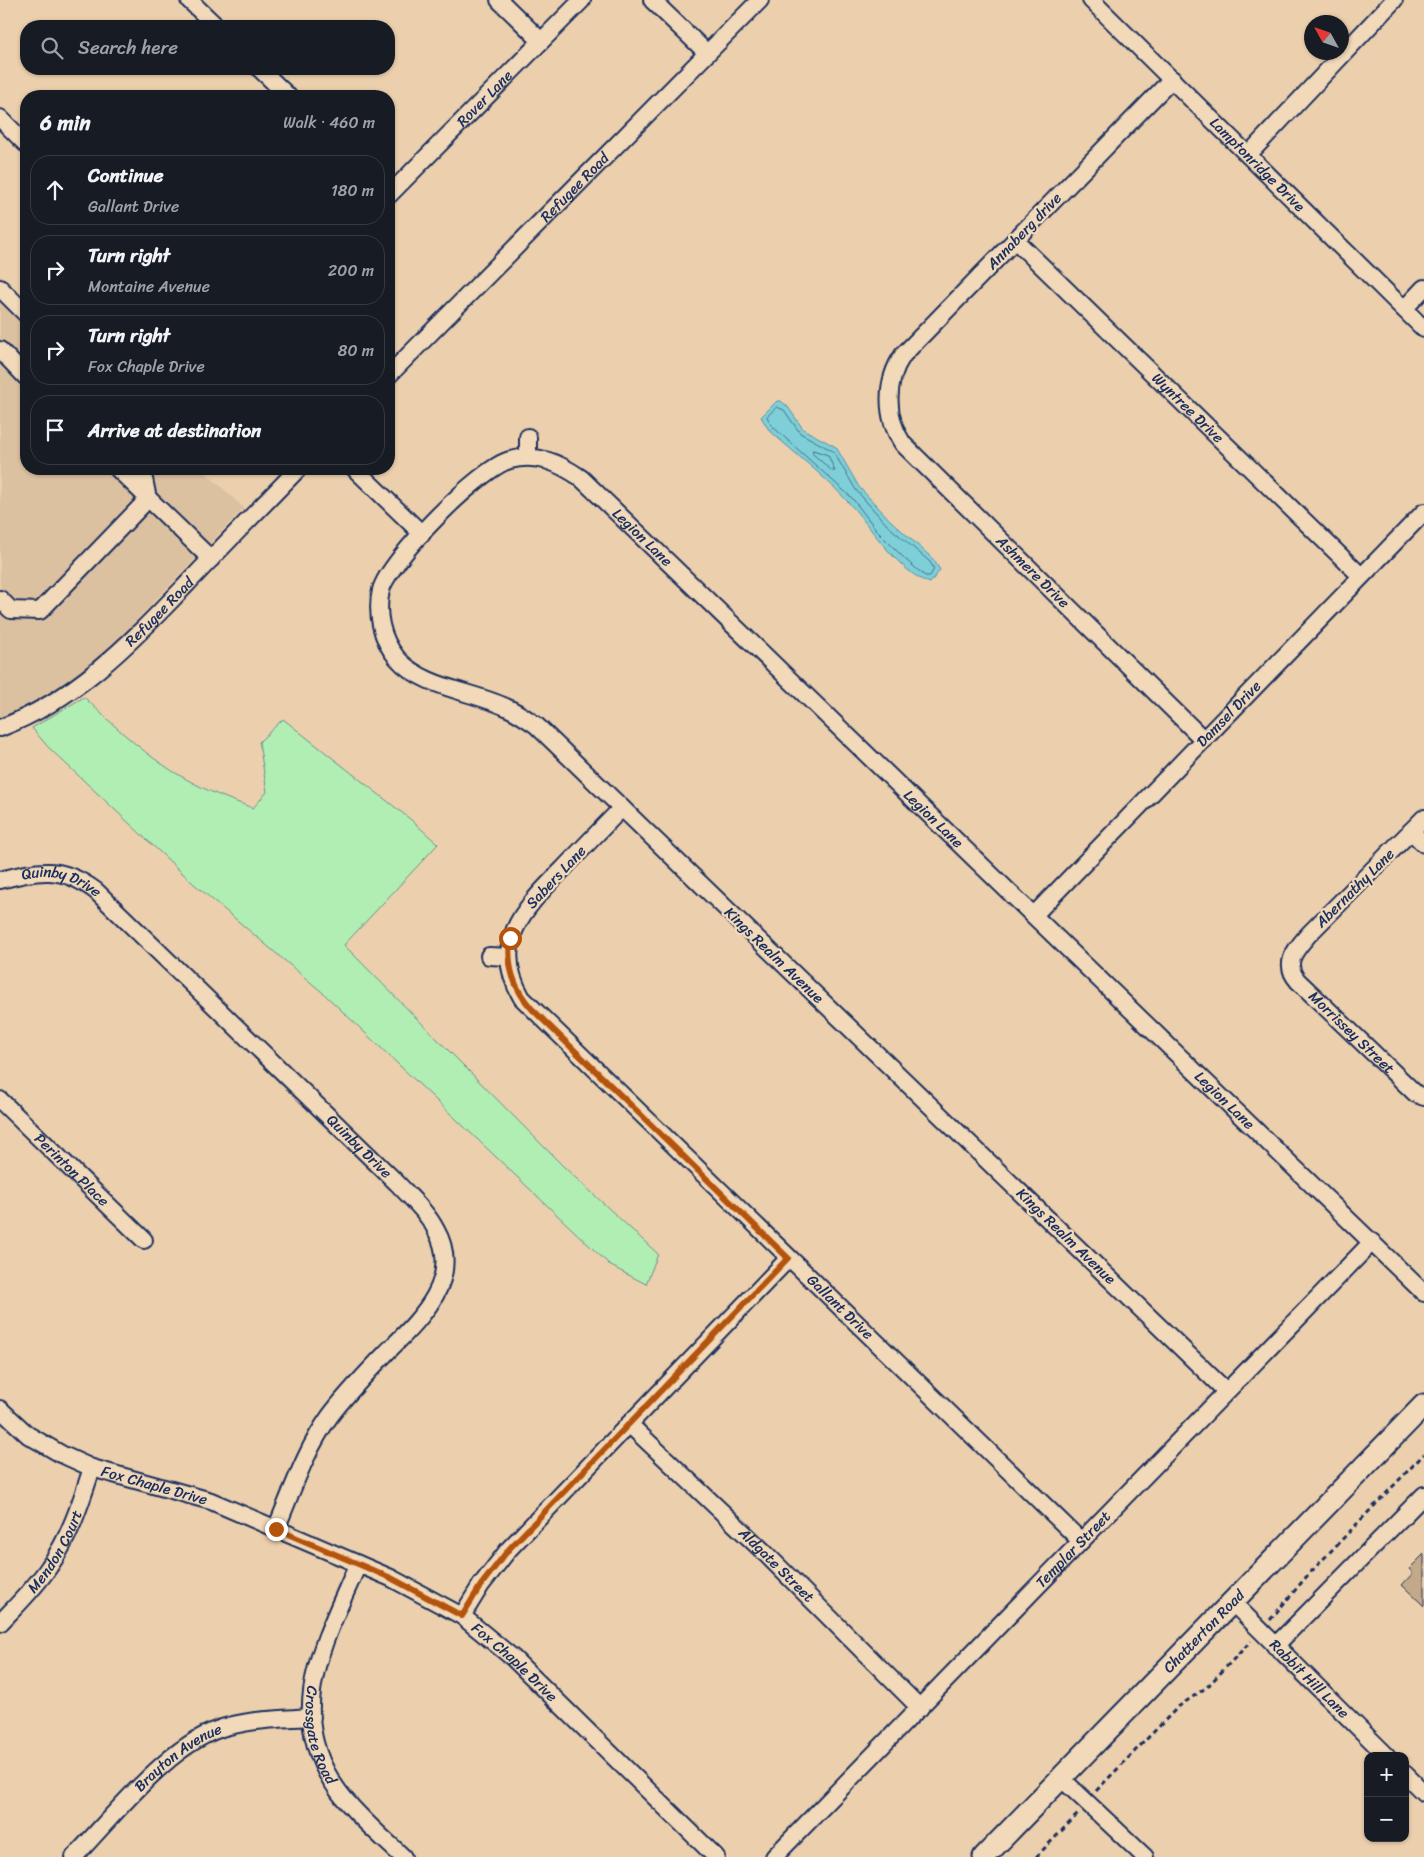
<!DOCTYPE html>
<meta charset="utf-8">
<style>
body{margin:0;font-family:Sriracha,sans-serif;background:#20242c;color:#f1f3f6}
.controls{position:absolute;right:15px;bottom:15px;display:grid;overflow:hidden;border-radius:10px;box-shadow:0 1px 4px #0004}
.controls button{width:45px;height:45px;display:grid;place-items:center;padding:0;border:0;border-bottom:1px solid #363941;background:#171b24;color:#f1f3f6;font:25px sans-serif}
.compass{position:absolute;left:1304px;top:15px;width:45px;height:45px;border-radius:50%;background:#171b24;box-shadow:0 1px 4px #0004;rotate:310deg}
.stop{position:absolute;width:15px;height:15px;margin:-11px;border:4px solid #b45309;border-radius:50%;background:#fff}
.stop.end{background:#b45309;border-color:#fff;box-shadow:0 1px 5px #0008}
.list{margin:0;padding:0;list-style:none}
h2{display:flex;justify-content:space-between;align-items:center;height:65px;margin:0;padding:0 20px;font-size:21px}
h2 small{font-size:16px;font-weight:400;color:#9ea1a6}
.list li{display:grid;grid-template-columns:32px 1fr auto;gap:15px;align-items:center;box-sizing:border-box;height:70px;margin:0 10px 10px;padding:0 10px;border:1px solid #363941;border-radius:20px}
.list b{display:block;font-size:19px;white-space:nowrap}
.list p{margin:0;font-size:16px;white-space:nowrap;color:#9ea1a6}
.list em{font-size:16px;font-style:normal;color:#9ea1a6}
.icon{flex:none;width:28px;height:28px;fill:none;stroke:currentColor;stroke-width:2;stroke-linecap:round;stroke-linejoin:round}
.map{position:relative;flex:none;width:1424px;height:1857px;overflow:hidden}
.search{position:absolute;background:#171b24;box-shadow:0 1px 4px #0004;left:20px;top:20px;width:375px;height:55px;display:flex;align-items:center;gap:12px;box-sizing:border-box;padding:0 18px;border-radius:20px;color:#9ea1a6;font-size:19px}
.panel{position:absolute;background:#171b24;box-shadow:0 1px 4px #0004;left:20px;top:90px;width:375px;height:385px;border-radius:20px}
.map>svg:first-child{display:block}
.built{fill:#dcc1a1}
.green{fill:#b1eeb4;stroke:#668e89}
.water{fill:#7ecfd7;stroke:#568fa7}
.lines{fill:none;stroke-linecap:round;stroke-linejoin:round}
.shore{stroke:#436f8e;stroke-width:1}
.building{fill:#c4a88a;stroke:#1b2f5e}
.minor-casing{stroke:#1b2f5e;stroke-width:20}
.major-casing{stroke:#1b2f5e;stroke-width:25}
.path{stroke:#1b2f5e;stroke-width:3;stroke-dasharray:5 4;stroke-linecap:butt}
.minor{stroke:#f1d9b9;stroke-width:16}
.major{stroke:#f1d9b9;stroke-width:21}
.route{stroke:#b45309;stroke-width:6}
.labels{text-anchor:middle;stroke-width:4.5;stroke-linejoin:round;paint-order:stroke}
.street-label{font-size:15px;fill:#1b2f5e;stroke:#f1d9b9}
</style>
<div class="map">
<svg width="1424" height="1857" viewBox="0 0 1424 1857">
<rect width="100%" height="100%" fill="#ecd0ad"/>
<filter id="ink" filterUnits="userSpaceOnUse"><feTurbulence type="fractalNoise" baseFrequency=".02" numOctaves="2"/><feDisplacementMap in="SourceGraphic" scale="10" xChannelSelector="R" yChannelSelector="G"/><feConvolveMatrix kernelMatrix="1 2 1 2 8 2 1 2 1" color-interpolation-filters="sRGB"/></filter>
<g filter="url(#ink)">
<path class="built" d="M0,275L26,300V469H202L244,508L107,651L31,710L0,719Z"/>
<path class="green" d="M84,697C114,726 149,759 186,779C207,791 230,800 253,808L267,792L259,742L283,719L410,819L438,844L344,945L564,1167L658,1254L646,1284L611,1266L322,992L194,884L48,747L32,728Z"/>
<path class="water" d="M777,401H781L788,407L803,429L836,447L859,487L891,521L933,559L940,570L930,583C899,573 870,526 849,503C825,476 795,454 769,430L761,417Z"/>
<g class="lines">
<path class="shore" d="M777,407L784,410L800,433L833,451L856,490L887,525L930,562L934,569L930,576H925L906,560L879,533L852,498L773,427L767,417Z
M813,450L828,455L835,471H832L813,454Z"/>
</g>
<path class="building" d="M1424,1554V1606L1402,1585L1413,1573L1409,1569Z"/>
<g class="lines">
<g class="minor-casing">
<g id="minor">
<path d="M189,0L216,26"/>
<path d="M499,0L541,41"/>
<path d="M652,0L707,53"/>
<path id="s1" d="M1091,0L1424,329"/>
<path d="M260,69L288,96"/>
<path id="s2" d="M1172,79L903,355C885,381 885,417 903,444L1204,740"/>
<path d="M0,118L26,144"/>
<path d="M1248,155L1394,0"/>
<path id="s3" d="M389,195L582,0"/>
<path id="s4" d="M1015,240L1361,576"/>
<path d="M0,288L26,314"/>
<path d="M1404,309L1424,288"/>
<path d="M0,350L26,377"/>
<path id="s5" d="M389,375L760,0"/>
<path d="M528,437V457"/>
<path d="M118,469L211,559"/>
<path d="M142,469L148,499"/>
<path d="M355,469L422,534"/>
<path d="M0,599L11,610L40,611L148,499"/>
<path id="s6" d="M0,728C76,700 130,643 185,586C222,547 260,508 298,469"/>
<path id="s7" d="M622,808C602,828 583,848 563,869C525,908 489,942 522,998L1081,1541"/>
<path id="s8" d="M1424,818L1309,934C1296,949 1282,963 1298,981L1416,1094L1424,1097"/>
<path d="M1411,831L1424,844"/>
<path id="s9" d="M0,880C39,870 61,865 96,891L397,1183C411,1198 427,1212 436,1230C464,1280 418,1321 386,1353C367,1373 347,1393 330,1416C306,1449 292,1491 276,1529"/>
<path id="s10" d="M1034,915L1424,512"/>
<path d="M489,956L509,957"/>
<path id="s11" d="M0,1100L144,1240"/>
<path id="s12" d="M1226,1391L536,725C528,720 519,713 510,709C475,691 424,689 397,658C381,639 376,613 381,590C389,560 481,467 510,460C538,453 559,463 581,478L1424,1293"/>
<path id="s13" d="M0,1409L28,1435L61,1454L92,1468L211,1501L391,1578L462,1616L513,1658L716,1857"/>
<path id="s14" d="M629,1424L762,1550L920,1708"/>
<path id="s15" d="M358,1564C325,1641 281,1713 339,1792C357,1816 381,1836 403,1857"/>
<path id="s16" d="M1232,1602L1387,1756"/>
<path d="M462,1616L481,1585L509,1549L789,1258"/>
<path id="s17" d="M0,1623C17,1605 35,1588 49,1567C70,1537 81,1502 92,1468"/>
<path d="M1275,1646L1424,1495"/>
<path d="M1405,1774L1424,1793"/>
<path d="M1061,1778L1145,1857"/>
<path id="s18" d="M74,1857C114,1816 172,1739 229,1726C256,1719 284,1719 312,1717"/>
<path id="s19" d="M774,1857L1372,1242"/>
</g>
</g>
<g class="major-casing">
<g id="major">
<path id="s20" d="M984,1857L1424,1405"/>
</g>
</g>
<path class="path" d="M1270,1620L1307,1576L1424,1454
M1096,1791L1178,1707L1207,1687L1251,1641
M1036,1857L1078,1814"/>
<use href="#minor" class="minor"/>
<use href="#major" class="major"/>
</g>
</g>
<g class="lines" filter="url(#ink)">
<path class="route" d="M276,1529L391,1578L462,1616L481,1585L509,1549L788,1258L532,1009C513,988 507,966 510,938"/>
</g>
<g class="labels">
<g class="street-label">
<text dy="5" stroke="none"><textPath href="#s3" startOffset="136">Rover Lane</textPath></text>
<text dy="5" stroke="none"><textPath href="#s1" startOffset="234">Lamptonridge Drive</textPath></text>
<text dy="5" stroke="none"><textPath href="#s5" startOffset="264">Refugee Road</textPath></text>
<text transform="translate(1024 231) rotate(-46)" y="5">Annaberg drive</text>
<text dy="5" stroke="none"><textPath href="#s4" startOffset="241">Wyntree Drive</textPath></text>
<text dy="5" stroke="none"><textPath href="#s12" startOffset="1534">Legion Lane</textPath></text>
<text dy="5" stroke="none"><textPath href="#s2" startOffset="662">Ashmere Drive</textPath></text>
<text dy="5" stroke="none"><textPath href="#s6" startOffset="199">Refugee Road</textPath></text>
<text dy="5" stroke="none"><textPath href="#s10" startOffset="280">Damsel Drive</textPath></text>
<text dy="5" stroke="none"><textPath href="#s12" startOffset="1939">Legion Lane</textPath></text>
<text transform="translate(556 877) rotate(-47)" y="5">Sabers Lane</text>
<text dy="5" stroke="none"><textPath href="#s9" startOffset="64">Quinby Drive</textPath></text>
<text transform="translate(1355 888) rotate(-45)" y="5">Abernathy Lane</text>
<text transform="translate(774 955) rotate(44)" y="5">Kings Realm Avenue</text>
<text dy="5" stroke="none"><textPath href="#s8" startOffset="292">Morrissey Street</textPath></text>
<text dy="5" stroke="none"><textPath href="#s12" startOffset="2344">Legion Lane</textPath></text>
<text dy="5" stroke="none"><textPath href="#s9" startOffset="468">Quinby Drive</textPath></text>
<text dy="5" stroke="none"><textPath href="#s11" startOffset="100">Perinton Place</textPath></text>
<text transform="translate(1066 1236) rotate(44)" y="5">Kings Realm Avenue</text>
<text dy="5" stroke="none"><textPath href="#s7" startOffset="678">Gallant Drive</textPath></text>
<text dy="5" stroke="none"><textPath href="#s13" startOffset="175">Fox Chaple Drive</textPath></text>
<text dy="5" stroke="none"><textPath href="#s17" startOffset="91">Mendon Court</textPath></text>
<text dy="5" stroke="none"><textPath href="#s19" startOffset="429">Templar Street</textPath></text>
<text dy="5" stroke="none"><textPath href="#s14" startOffset="204">Aldgate Street</textPath></text>
<text dy="5" stroke="none"><textPath href="#s20" startOffset="315">Chatterton Road</textPath></text>
<text dy="5" stroke="none"><textPath href="#s13" startOffset="580">Fox Chaple Drive</textPath></text>
<text dy="5" stroke="none"><textPath href="#s16" startOffset="109">Rabbit Hill Lane</textPath></text>
<text dy="5" stroke="none"><textPath href="#s15" startOffset="181">Crossgate Road</textPath></text>
<text dy="5" stroke="none"><textPath href="#s18" startOffset="145">Brayton Avenue</textPath></text>
</g>
</g>
</svg>
<div class="controls">
<button>+</button>
<button>−</button>
</div>
<svg class="compass" viewBox="-18 -18 36 36"><path d="M0-13l5 13h-10z" fill="#e53935"/><path d="M0 13l5-13h-10z" fill="#9ea1a6"/></svg>
<div class="stop" style="left:510px;top:938px"></div>
<div class="stop end" style="left:276px;top:1529px"></div>
<div class="search"><svg class="icon" aria-label="search" viewBox="0 0 24 24"><circle cx="10" cy="10" r="6"/><path d="M15 15l6 6"/></svg>Search here</div>
<section class="panel">
<h2>6 min<small>Walk · 460 m</small></h2>
<ul class="list">
<li><svg class="icon" aria-label="ahead" viewBox="0 0 24 24"><path d="M12 20V5M6 11l6-6 6 6"/></svg><div><b>Continue</b><p>Gallant Drive</p></div><em>180 m</em></li>
<li><svg class="icon" aria-label="right" viewBox="0 0 24 24"><path d="M7 20v-9h11M14 6l5 5-5 5"/></svg><div><b>Turn right</b><p>Montaine Avenue</p></div><em>200 m</em></li>
<li><svg class="icon" aria-label="right" viewBox="0 0 24 24"><path d="M7 20v-9h11M14 6l5 5-5 5"/></svg><div><b>Turn right</b><p>Fox Chaple Drive</p></div><em>80 m</em></li>
<li><svg class="icon" aria-label="arrive" viewBox="0 0 24 24"><path d="M6 21V4h12l-3 4 3 4H6"/></svg><div><b>Arrive at destination</b></div></li>
</ul>
</section>
</div>
